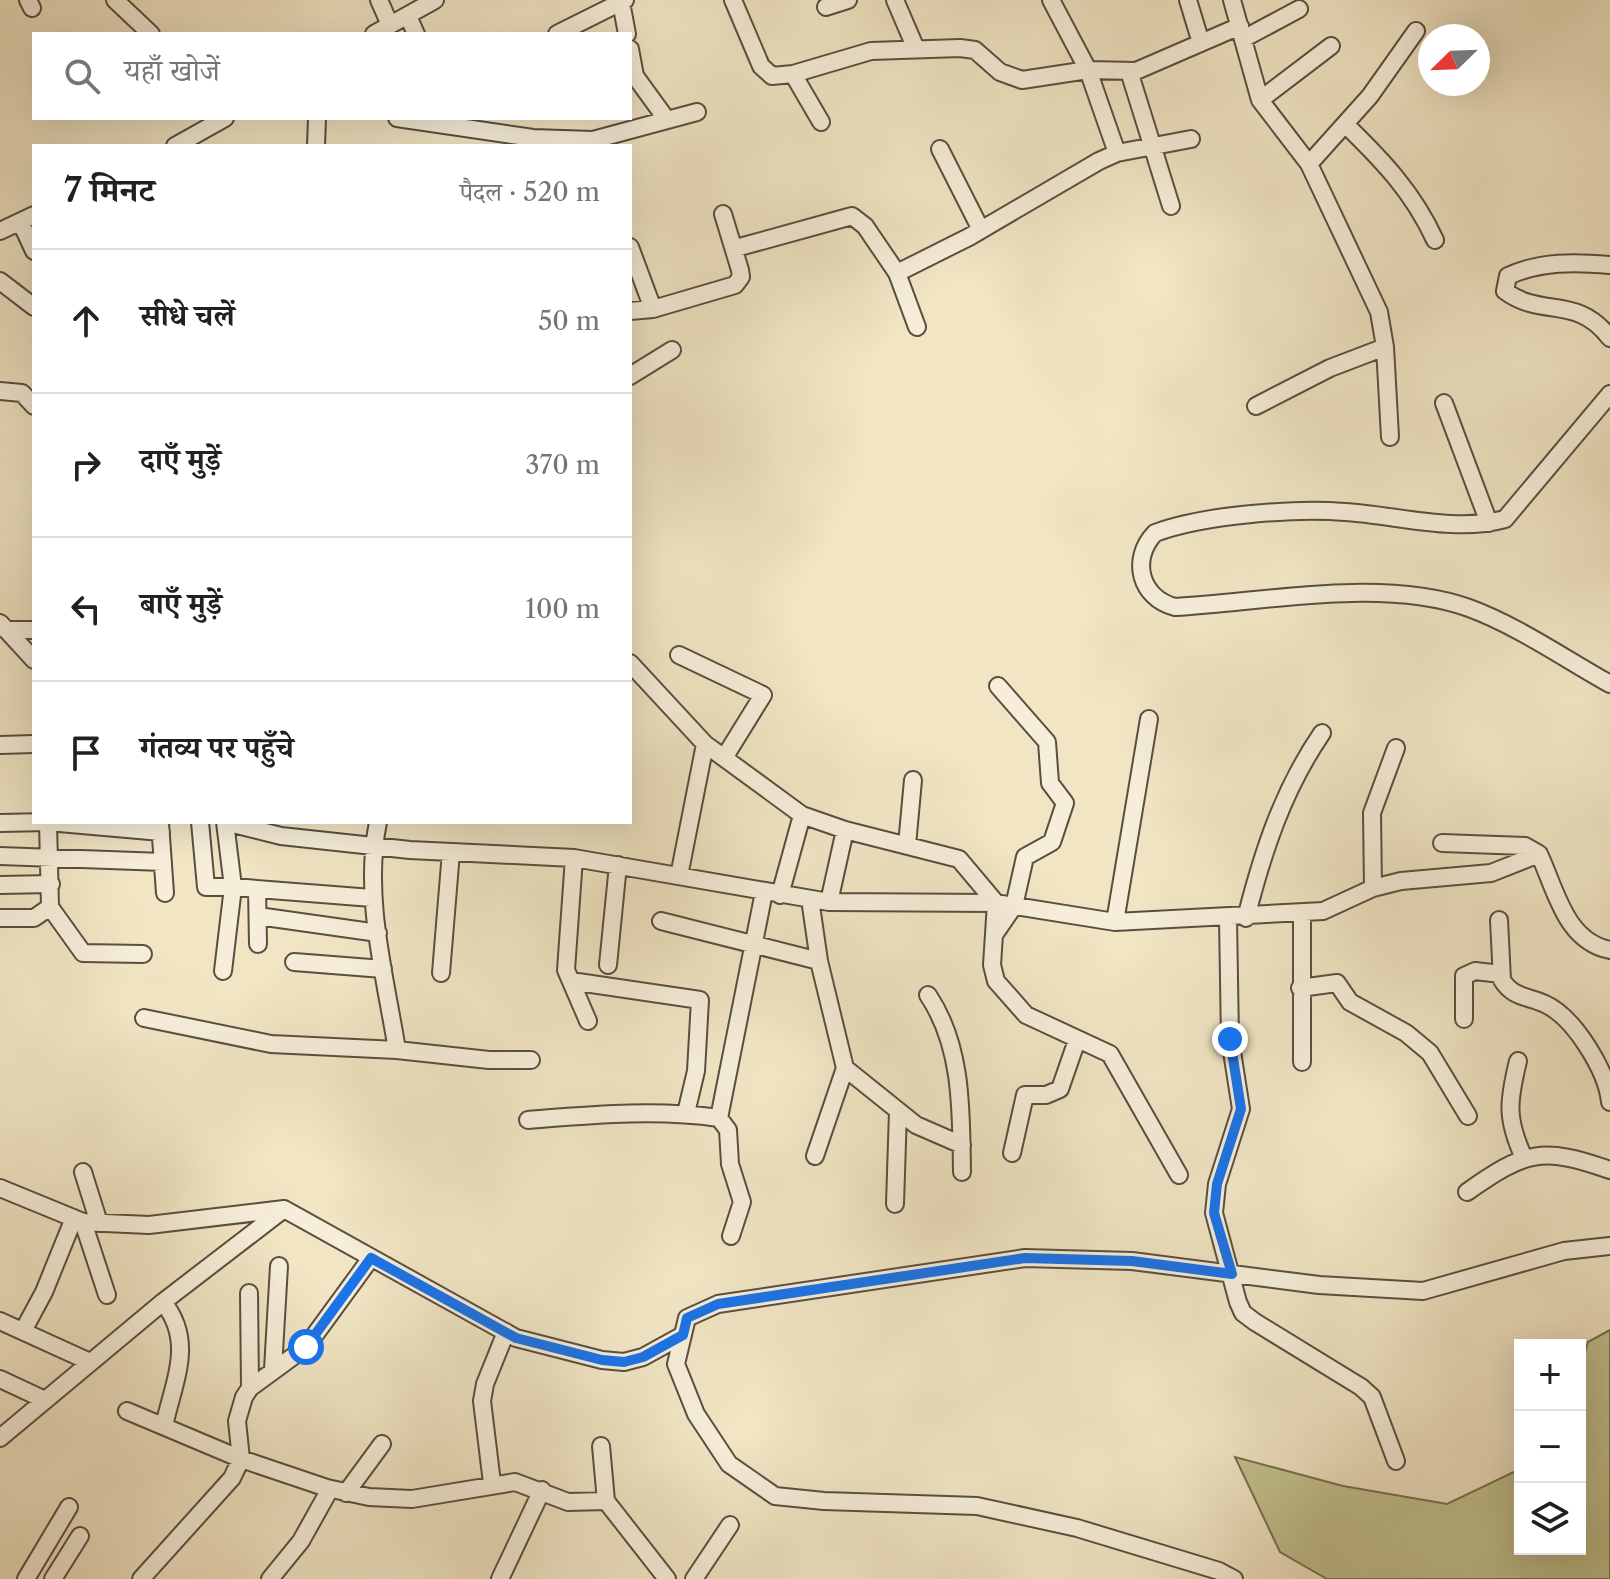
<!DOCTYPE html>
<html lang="hi">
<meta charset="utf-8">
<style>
body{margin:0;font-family:"Libre Caslon Text","Noto Serif Devanagari",serif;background:#f6f6f6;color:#202124}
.controls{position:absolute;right:24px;bottom:24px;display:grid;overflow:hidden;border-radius:0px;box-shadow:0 8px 32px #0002}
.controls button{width:72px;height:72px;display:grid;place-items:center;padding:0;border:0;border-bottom:2px solid #e0e0e0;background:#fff;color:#202124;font:40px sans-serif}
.compass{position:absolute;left:1418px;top:24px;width:72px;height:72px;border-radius:50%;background:#fff;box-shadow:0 8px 32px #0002;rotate:247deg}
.stop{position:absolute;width:24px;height:24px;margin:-18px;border:6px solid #1a73e8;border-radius:50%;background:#fff}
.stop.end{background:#1a73e8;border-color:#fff;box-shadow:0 2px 8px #0008}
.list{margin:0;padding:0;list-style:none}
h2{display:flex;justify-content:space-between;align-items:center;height:104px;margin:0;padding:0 32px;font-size:34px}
h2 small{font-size:26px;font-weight:400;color:#757577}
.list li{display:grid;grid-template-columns:52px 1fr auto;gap:24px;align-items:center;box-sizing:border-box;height:144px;padding:0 32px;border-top:2px solid #e0e0e0}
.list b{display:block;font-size:30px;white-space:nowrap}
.list em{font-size:26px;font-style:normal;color:#757577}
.icon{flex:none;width:44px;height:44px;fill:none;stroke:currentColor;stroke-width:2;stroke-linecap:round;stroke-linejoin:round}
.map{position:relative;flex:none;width:1610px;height:1579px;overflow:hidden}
.search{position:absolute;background:#fff;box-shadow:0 8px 32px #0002;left:32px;top:32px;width:600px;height:88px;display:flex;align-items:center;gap:20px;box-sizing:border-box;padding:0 28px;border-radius:0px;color:#757577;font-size:30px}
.panel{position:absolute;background:#fff;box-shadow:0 8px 32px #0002;left:32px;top:144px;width:600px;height:680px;border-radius:0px}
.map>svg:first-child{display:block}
.green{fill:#c2c28f;stroke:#747052;stroke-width:2}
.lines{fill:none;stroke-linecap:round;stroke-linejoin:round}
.minor-casing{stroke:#584f41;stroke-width:20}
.minor{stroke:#f6eed9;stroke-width:16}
.route{stroke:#1a73e8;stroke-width:10}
</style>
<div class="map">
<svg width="1610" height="1579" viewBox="0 0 1610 1579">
<rect width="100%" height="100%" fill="#f1e5c4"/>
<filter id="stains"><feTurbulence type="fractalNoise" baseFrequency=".0025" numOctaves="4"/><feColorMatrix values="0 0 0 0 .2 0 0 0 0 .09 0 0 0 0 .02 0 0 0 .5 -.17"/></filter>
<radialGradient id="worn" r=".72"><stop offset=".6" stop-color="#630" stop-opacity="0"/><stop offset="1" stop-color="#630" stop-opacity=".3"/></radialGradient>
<path class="green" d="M1610,1330V1579H1327L1280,1552L1235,1457L1343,1486L1447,1504L1520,1469V1549H1580V1368L1588,1342Z"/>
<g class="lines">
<g class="minor-casing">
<path id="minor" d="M28,0L32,8
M115,0L151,34
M379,0L390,25
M733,0L761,66L772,76L793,74L871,51L960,48L975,50L1000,72L1022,80L1088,70L1136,71L1240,26
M895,0L916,49
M1051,0L1088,70L1117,153
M1188,0L1201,43
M1232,0L1260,100L1309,164L1379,312L1385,347L1390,437
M621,2L627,34
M826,7L848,0
M408,16L416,34
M374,34L435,0
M557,34L625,0
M1243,39L1299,9
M630,49L635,76L667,120
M1129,71L1171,206
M793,74L821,122
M1260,100L1331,46
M397,118L533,138L593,140L697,112
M1345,124C1382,160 1413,192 1435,240
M175,146L225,118
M316,146L317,118
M940,149L981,230
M1309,164L1370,96L1416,31
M21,223L34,251
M0,231L34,215
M630,247L653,309L735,285L741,277L740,270L723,214
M736,248L852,216L865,226L897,273L969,237L1099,161L1117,153L1191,139
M1610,265C1575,262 1541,261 1508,276L1505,291C1543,319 1576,294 1610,338
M897,273L917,327
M0,281L34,307
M630,311L653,309
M630,376L672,350
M0,391L22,393L34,406
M1610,394L1505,519C1455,533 1396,515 1345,512C1294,508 1203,515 1155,533C1130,559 1140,598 1175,607C1266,602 1383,577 1469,608C1518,626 1565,659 1610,684
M1444,403L1489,523
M1256,406L1330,368L1385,347
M0,623L34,660
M6,630H34
M679,655L763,695L724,758
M630,663L705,744L802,815L845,830L959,859L996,903L992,965L996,981L1026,1015L1110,1054L1179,1175
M0,745L34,744
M200,822L206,887H233L225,822
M225,822L281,836L410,850L574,858L829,902L996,903L1115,922L1323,911L1373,888L1401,881L1491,873L1539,854C1556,890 1565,941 1610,950
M378,822C363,897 385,975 397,1050L489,1060H531
M0,823L48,822L161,832
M160,823L165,893
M1442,843L1525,846L1539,854
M907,845L913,780
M0,856L163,862
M574,858L566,970L588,1021
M679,876L705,744
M0,885L51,884
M1373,888L1372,813L1396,748
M257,889L258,944
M780,895L802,815
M810,899L819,961L845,1068L916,1125L962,1145
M829,902L845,830
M50,907L83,953L143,954
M258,916L378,933
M0,918H34L50,907L48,822
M1228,918L1230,1039L1241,1109L1217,1184L1214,1213L1238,1302L1243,1313L1255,1322L1361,1387L1372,1397L1396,1461
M1246,918C1263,851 1283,790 1322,733
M1499,920L1502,980C1513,998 1528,996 1545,1004C1574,1017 1607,1071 1610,1102
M661,921L819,961
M1115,922L1149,719
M994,935L1014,906L1025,857L1052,842L1065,803L1050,783L1047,742L998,686
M294,962L383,969
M608,965L618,865
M223,971L233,887L372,898
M441,973L451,852
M571,981L700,1000L696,1071L686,1113
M1300,988L1337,983L1350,1002L1406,1033L1430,1053L1468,1116
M928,995C963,1047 961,1112 962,1172
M144,1018L271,1044L397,1050
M1464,1019V976L1475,971L1501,974
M1518,1061C1508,1102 1506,1119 1524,1158
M1302,1062V913
M719,1118L728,1130L730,1164L742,1202L731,1236
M528,1120C592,1115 656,1109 719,1118L764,892
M1012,1153L1025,1095H1046L1060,1089L1077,1040
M815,1156L845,1068
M83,1172L99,1223
M0,1188L83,1222L149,1225L284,1209L516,1338L602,1360L624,1362L643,1357L683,1335
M1467,1192C1525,1151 1542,1146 1610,1170
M895,1204L898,1111
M83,1222L107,1295
M249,1293L250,1388
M163,1302C195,1342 174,1380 164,1426
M0,1321L90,1362
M23,1331L44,1292L74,1218
M273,1369L279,1266
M0,1379L45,1400
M127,1411L241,1459L327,1488L369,1497L412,1499L515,1482L568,1502L606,1501
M0,1438L163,1302L284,1209
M601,1446L606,1501L667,1579
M492,1483L482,1401L485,1384L506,1332
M346,1493L382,1444
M26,1579L69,1507
M53,1579L80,1536
M141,1579L232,1478L241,1459L237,1421L244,1397L250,1388L306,1347L371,1258
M270,1579L301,1541L330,1489
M500,1579L542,1490
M694,1579L730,1525
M1234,1579L1219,1571L1077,1528L977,1506L824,1501L775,1496L729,1464L696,1414L676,1364L687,1318L718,1304L1025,1258L1132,1261L1319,1285L1423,1291L1564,1251L1610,1246"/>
</g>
<use href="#minor" class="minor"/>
</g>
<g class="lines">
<path class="route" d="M306,1347L371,1258L516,1338L602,1360L624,1362L643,1357L683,1335L687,1318L718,1304L1025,1258L1132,1261L1232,1274L1214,1213L1217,1184L1241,1109L1230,1039"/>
</g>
<rect width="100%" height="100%" filter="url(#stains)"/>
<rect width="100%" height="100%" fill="url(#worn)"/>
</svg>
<div class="controls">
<button>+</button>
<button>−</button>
<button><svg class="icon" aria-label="layers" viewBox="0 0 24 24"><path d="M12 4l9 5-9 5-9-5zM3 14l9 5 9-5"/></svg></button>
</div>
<svg class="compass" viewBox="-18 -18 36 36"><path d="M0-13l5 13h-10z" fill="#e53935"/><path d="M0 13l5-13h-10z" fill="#757577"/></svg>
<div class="stop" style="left:306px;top:1347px"></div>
<div class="stop end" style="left:1230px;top:1039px"></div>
<div class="search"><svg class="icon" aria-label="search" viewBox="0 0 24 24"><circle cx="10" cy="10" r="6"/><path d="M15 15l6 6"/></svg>यहाँ खोजें</div>
<section class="panel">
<h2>7 मिनट<small>पैदल · 520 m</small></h2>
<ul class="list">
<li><svg class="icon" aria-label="ahead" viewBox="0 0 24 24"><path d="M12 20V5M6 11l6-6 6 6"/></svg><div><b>सीधे चलें</b></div><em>50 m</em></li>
<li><svg class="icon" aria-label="right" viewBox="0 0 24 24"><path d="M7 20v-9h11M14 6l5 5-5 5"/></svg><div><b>दाएँ मुड़ें</b></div><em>370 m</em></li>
<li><svg class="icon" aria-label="left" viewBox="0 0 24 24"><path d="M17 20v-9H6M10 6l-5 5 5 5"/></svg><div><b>बाएँ मुड़ें</b></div><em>100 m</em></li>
<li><svg class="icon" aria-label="arrive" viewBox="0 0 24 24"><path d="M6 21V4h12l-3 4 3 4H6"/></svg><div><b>गंतव्य पर पहुँचे</b></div></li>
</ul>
</section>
</div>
